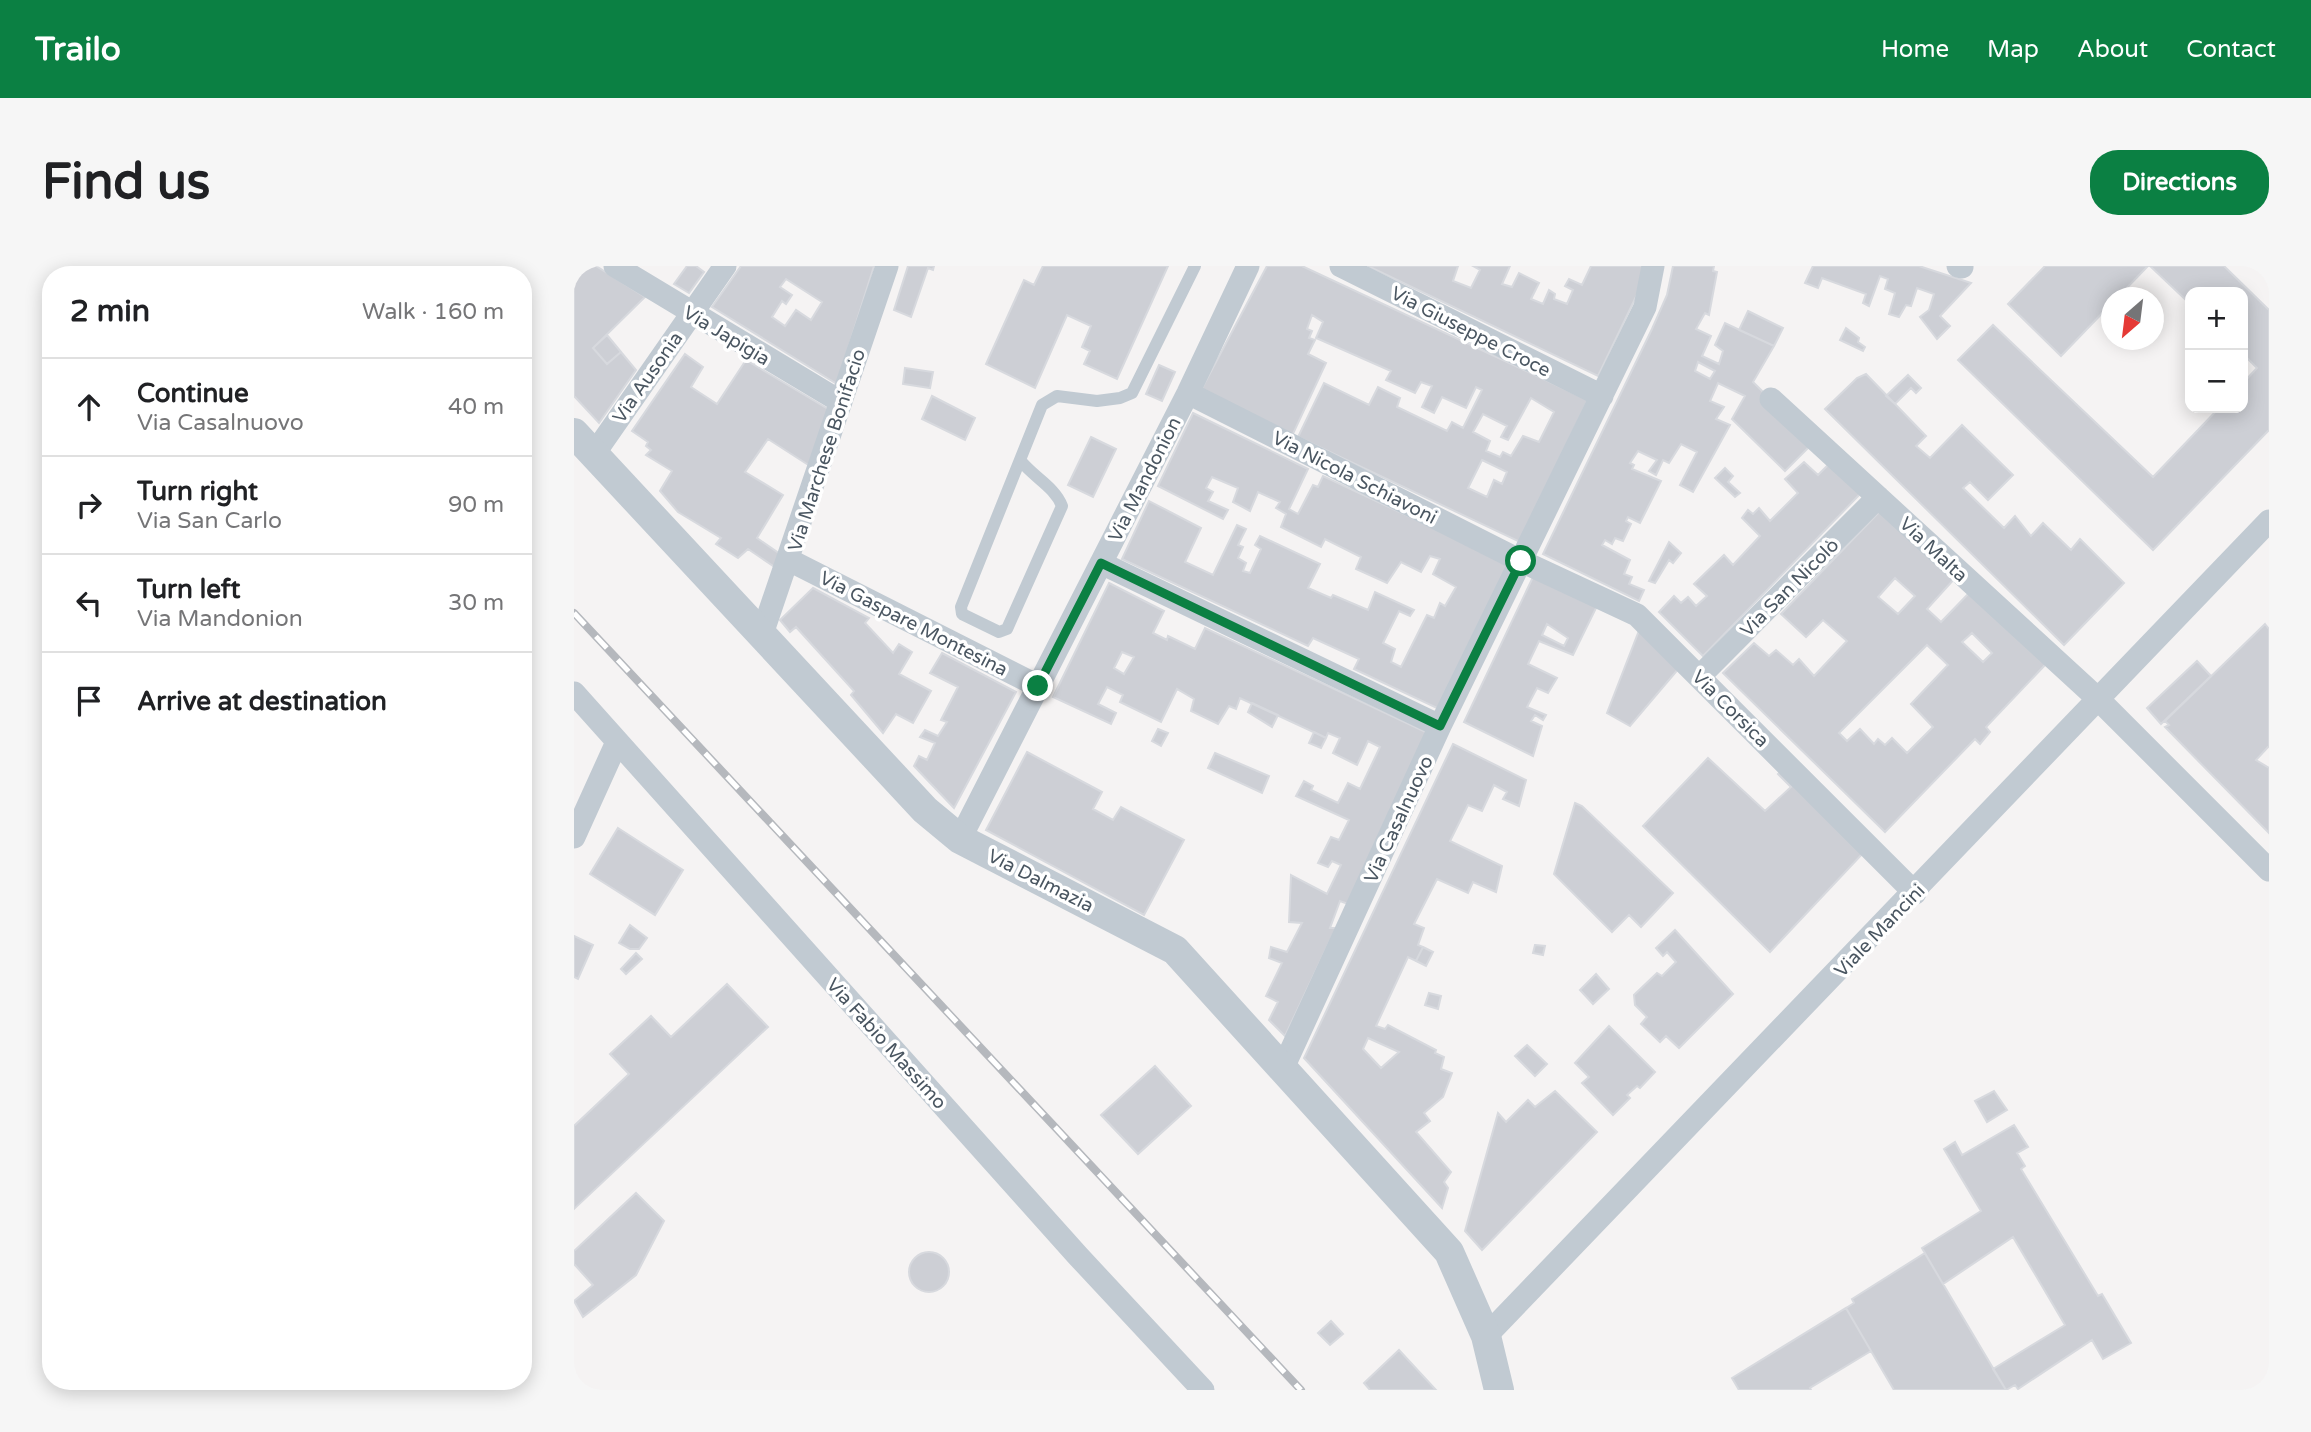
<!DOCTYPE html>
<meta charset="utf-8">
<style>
body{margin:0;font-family:"Varela Round",sans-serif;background:#f6f6f6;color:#202124}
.controls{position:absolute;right:21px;top:21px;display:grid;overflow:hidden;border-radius:14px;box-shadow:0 4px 18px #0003}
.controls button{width:63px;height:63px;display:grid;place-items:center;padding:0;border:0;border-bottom:2px solid #e0e0e0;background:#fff;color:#202124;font:35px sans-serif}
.compass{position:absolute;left:1527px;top:21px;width:63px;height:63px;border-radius:50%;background:#fff;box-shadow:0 4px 18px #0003;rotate:208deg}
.stop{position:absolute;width:21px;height:21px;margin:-16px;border:5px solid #0b8043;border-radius:50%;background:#fff}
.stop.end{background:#0b8043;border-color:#fff;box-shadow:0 2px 7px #0008}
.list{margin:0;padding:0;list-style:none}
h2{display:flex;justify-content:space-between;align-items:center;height:91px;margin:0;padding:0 28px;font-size:30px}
h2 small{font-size:23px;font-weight:400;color:#757577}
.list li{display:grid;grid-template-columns:46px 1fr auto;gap:21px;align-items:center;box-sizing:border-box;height:98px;padding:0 28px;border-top:2px solid #e0e0e0}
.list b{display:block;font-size:26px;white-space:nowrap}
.list p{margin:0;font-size:23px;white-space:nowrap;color:#757577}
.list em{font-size:23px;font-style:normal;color:#757577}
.icon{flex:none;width:38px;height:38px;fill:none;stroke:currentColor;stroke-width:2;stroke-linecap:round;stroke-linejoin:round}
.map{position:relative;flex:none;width:1695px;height:1124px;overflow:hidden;border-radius:28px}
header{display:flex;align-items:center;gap:42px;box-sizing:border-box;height:98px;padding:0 35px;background:#0b8043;color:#fff}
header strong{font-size:33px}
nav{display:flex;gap:38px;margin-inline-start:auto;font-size:24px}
.intro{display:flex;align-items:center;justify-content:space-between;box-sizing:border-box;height:168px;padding:0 42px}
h1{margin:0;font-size:49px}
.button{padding:18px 32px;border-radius:28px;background:#0b8043;color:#fff;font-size:24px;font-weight:700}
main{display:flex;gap:42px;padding:0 42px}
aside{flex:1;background:#fff;border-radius:28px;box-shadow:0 4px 18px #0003}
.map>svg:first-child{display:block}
.building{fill:#cdcfd5;stroke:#d7d9de;stroke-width:2;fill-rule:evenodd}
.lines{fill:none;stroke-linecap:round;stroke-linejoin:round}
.service{stroke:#c1cad2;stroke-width:12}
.minor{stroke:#c1cad2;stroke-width:23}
.tertiary{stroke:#c1cad2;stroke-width:30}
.rail-casing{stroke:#b5b8bd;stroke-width:8}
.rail{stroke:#fff;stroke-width:5;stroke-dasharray:16;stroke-linecap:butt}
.route{stroke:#0b8043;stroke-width:9}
.labels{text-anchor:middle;stroke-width:7;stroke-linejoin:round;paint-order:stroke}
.street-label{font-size:19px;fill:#4a5661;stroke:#fff}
</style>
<header>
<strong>Trailo</strong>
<nav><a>Home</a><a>Map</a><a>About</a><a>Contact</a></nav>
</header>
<div class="intro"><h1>Find us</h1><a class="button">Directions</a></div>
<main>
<aside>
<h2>2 min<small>Walk · 160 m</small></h2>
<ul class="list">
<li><svg class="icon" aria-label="ahead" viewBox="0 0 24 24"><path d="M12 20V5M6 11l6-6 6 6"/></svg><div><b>Continue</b><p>Via Casalnuovo</p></div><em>40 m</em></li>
<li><svg class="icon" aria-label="right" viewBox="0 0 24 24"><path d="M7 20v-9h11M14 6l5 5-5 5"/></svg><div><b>Turn right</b><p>Via San Carlo</p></div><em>90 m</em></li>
<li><svg class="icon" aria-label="left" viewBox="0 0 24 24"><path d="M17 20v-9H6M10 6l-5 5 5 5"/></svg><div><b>Turn left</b><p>Via Mandonion</p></div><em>30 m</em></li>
<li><svg class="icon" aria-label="arrive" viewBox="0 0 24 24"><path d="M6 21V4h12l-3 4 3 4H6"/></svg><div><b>Arrive at destination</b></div></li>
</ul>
</aside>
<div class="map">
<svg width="1695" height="1124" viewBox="0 0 1695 1124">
<rect width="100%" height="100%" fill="#f5f3f3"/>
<path class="building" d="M0,0H22L71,31L19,82L33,98L47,86L62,104L25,157L0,130Z
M113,0H122L130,6L115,27L100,18Z
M167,0H300L263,118L138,41ZM212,13L248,36L237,54L222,44L211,60L198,51L208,35L212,38L218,29L206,21Z
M334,0H360L359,4L354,2L337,51L320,44Z
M469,0H594L543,113L510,98L516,85L508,81L517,60L493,49L461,122L412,98L450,14L460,19Z
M693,0H728L1014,134L946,276L724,171L750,117L795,139L804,121L826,132L823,141L873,165L878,156L889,162L908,124L902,121L892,142L868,131L860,147L848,141L858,120L847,116L841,127L812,114L817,105L742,72L749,56L738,49L733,63L738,65L735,72L741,74L734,88L752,97L718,170L626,126ZM957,132L980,146L965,176L949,170L937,190L929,186L926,191L912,185L916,175L899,166L909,148L933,160L927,171L934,174ZM908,194L933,206L928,218L920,214L913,231L894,222Z
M794,0H884L879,15L897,22L906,4L899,0H936L928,18L938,21L945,7L965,17L957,33L969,38L975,24L981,28L980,33L993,38L999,24L991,20L995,13L1008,19L1017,0H1073L1070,14L1024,110Z
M1099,0H1140L1139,5L1143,6L1135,49L1131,47L1122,63L1137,70L1128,90L1145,98L1149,85L1141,79L1151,57L1200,80L1179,116L1240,176L1211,205L1158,153L1171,130L1144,117L1136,135L1150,141L1142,153L1156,159L1119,226L1106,219L1123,186L1107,178L1095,197L1089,194L1082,209L1075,205L1083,194L1064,185L1056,197L1060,199L1058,203L1087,215L1066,257L1054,251L1052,255L1057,258L1049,275L1041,272L1038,278L1031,274L1028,279L1056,294L1050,308L1058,311L1055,318L1070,324L1065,335L969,288L1078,63L1093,29ZM1124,96L1141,105L1136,113L1121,105Z
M1239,0H1345L1397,17L1366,50L1376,60L1363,73L1346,51L1355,44L1360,28L1343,22L1337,40L1332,39L1325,51L1315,48L1321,27L1311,23L1314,13L1306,10L1295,40L1289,37L1292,28L1248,12L1244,22L1231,17Z
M1471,0H1574L1543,32H1538V37L1487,90L1434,38Z
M1576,0H1650L1695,44V164L1579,284L1384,94L1419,59L1579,211L1645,142H1669V117L1683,102L1669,88V26H1616V38Z
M1174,45L1209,62L1200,80L1165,64Z
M1272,62L1285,72L1284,76L1291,81L1289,85L1266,74Z
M33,69L47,86L33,98L19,82Z
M111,88L129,101L117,121L143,138L172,94L254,143L236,200L194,173L171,206L209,229L183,272L206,288L202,302L174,283L164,292L142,278L147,272L104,246L86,225L98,205L72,189L77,184L72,180L74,176L58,165Z
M585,99L601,106L588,135L572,128Z
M331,102L359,106L356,122L329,118Z
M1292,108L1352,170L1342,180L1356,192L1388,159L1439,209L1414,234L1396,216L1389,222L1430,262L1441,250L1457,270L1469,257L1497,284L1506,273L1550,317L1490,379L1251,143L1283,112Z
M1334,109L1347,122L1342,127L1337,122L1321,138L1312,130Z
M358,130L401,152L391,174L348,153Z
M619,147L734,203L715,243L724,248L739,219L744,221L749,210L936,298L865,443L780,403L785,393L739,372L734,380L548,293L575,235L627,262L611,296L639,309L663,259L672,263L664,279L669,281L664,292L672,297L669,305L676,307L687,283L681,279L686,270L746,298L734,322L757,332L759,329L794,344L801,326L840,344L836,350L825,345L809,377L821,383L817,396L827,401L853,349L860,352L866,337L871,340L882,321L859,308L866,293L856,290L847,306L827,296L813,317L782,303L787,291L751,273L747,281L707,261L712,248L702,242L706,236L684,226L676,245L659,236L664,222L638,211L632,222L639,226L634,235L654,244L649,253L584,220Z
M517,171L542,183L519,231L494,219Z
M1259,194L1290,224L1129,390L1085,346L1100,330L1107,337L1114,331L1122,340L1133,330L1120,318L1150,289L1159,299L1186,270L1168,252L1174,244L1179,248L1185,242L1196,255L1224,227L1211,213L1230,196L1244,209Z
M1151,202L1159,210L1154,216L1166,227L1161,231L1141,212Z
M1310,241L1382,311L1353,343L1367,356L1397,325L1472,398L1412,461L1416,466L1406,478L1401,473L1311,566L1149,407L1180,377L1195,390L1202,384L1219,399L1225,393L1240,410L1273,375L1249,354L1232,371L1207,348ZM1321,312L1341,330L1324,348L1304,331ZM1398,367L1418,387L1409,396L1388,376ZM1353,379L1374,399L1337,438L1359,461L1333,487L1318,472L1311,479L1304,473L1300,478L1286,463L1273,475L1265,467Z
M1095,276L1107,287L1099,297L1095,294L1081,317L1075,315Z
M959,311L1023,340L999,389L965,375L954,398L983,412L974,427L963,422L953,441L972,449L969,454L961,449L957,455L968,460L959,490L890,456ZM973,358L994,372L990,380L968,369Z
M535,317L590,345L579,367L593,374L594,370L621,383L631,362L856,468L774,638L766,635L756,662H762L711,770L695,754L704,736L692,730L708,697L695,692L697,681L713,686L728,657L715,656L717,609L753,628L767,599L758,595L754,601L744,597L757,571L765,574L775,554L722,530L730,515L739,520L737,524L764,537L774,517L786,523L806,481L794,475L783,499L759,487L766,472L754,467L752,472L666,432L662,443L655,440L644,458L617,445L620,433L603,423L587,456L546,436L549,429L533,421L524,438L542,447L537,458L479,431ZM548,386L560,391L550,408L540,402Z
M239,322L295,352L291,357L319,387L325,378L338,386L325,408L357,425L339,457L322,448L309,467L277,429L280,425L222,361L216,366L206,354Z
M1691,358L1695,363V480L1682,494L1695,502V567L1591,461L1595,459L1591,455Z
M1066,362L1106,401L1056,460L1033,447Z
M368,387L442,426L380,542L340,500L345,490L353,494L361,477L346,471L351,464L364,470L373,456L367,454L384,421L356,407Z
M1623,395L1637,410L1587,458L1573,442Z
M678,437L704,449L698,461L674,446Z
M584,463L594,467L587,480L578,475Z
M740,466L752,472L747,482L735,477Z
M879,478L952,514L945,540L929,533L933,526L920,519L908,545L894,539L876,575L928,600L922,626L899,616L894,627L863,613L840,658L850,662L844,679L849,681L842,695L834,691L802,760L811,763L814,759L862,784L861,787L870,791L867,803L878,807L869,831L850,847L856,855L842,866L877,906L870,916L874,922L868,942L730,792ZM794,772L825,786L807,802L789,783Z
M453,486L528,526L519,543L539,554L547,541L610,574L570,649L412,564Z
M641,487L695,510L688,527L634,502Z
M1134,492L1191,545L1217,521L1204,508L1210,503L1291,585L1196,686L1069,560Z
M1001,537L1008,540L1099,627L1067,661L1055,649L1038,666L980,608Z
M44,562L109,604L81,649L16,608Z
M56,659L73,672L65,683H56L45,677Z
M1101,664L1159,728L1105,782L1092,770L1086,776L1067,758L1073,751L1061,739L1060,729L1083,707L1088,710L1102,696L1093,686L1089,690L1082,682Z
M0,670L19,679L4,713L0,711Z
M961,679L971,680L969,689L959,687Z
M849,681L859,686L852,700L842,695Z
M62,687L68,693L52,708L47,703Z
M1022,708L1035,723L1019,738L1006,724Z
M153,718L194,761L0,943V860L55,808L36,788L77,750L97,771Z
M855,727L867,730L864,743L851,739Z
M1035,760L1081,806L1066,822L1063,820L1053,829L1056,832L1039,849L1008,817L1015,811L1001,797Z
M953,779L973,798L961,810L941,790Z
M581,800L617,840L564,888L527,849Z
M981,825L1023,866L908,984L891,965L924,847L932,856L954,834L961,841Z
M1420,825L1433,844L1413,856L1401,835Z
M1440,859L1454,881L1443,887L1451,900L1447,903L1524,1030L1528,1028L1557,1077L1529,1093L1518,1074L1444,1123L1441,1119L1432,1124L1419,1103L1491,1059L1439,971L1369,1018L1348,982L1407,945L1370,883L1381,876L1388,889Z
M62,927L90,955L62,1009L9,1051L0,1035L19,1019L0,998V985Z
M335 1006a20 20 0 1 1 40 0a20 20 0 1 1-40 0Z
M1351,987L1353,991L1432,1124H1320L1297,1085L1272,1042L1280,1037L1278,1033Z
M1272,1042L1297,1085L1236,1122L1237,1124H1165L1158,1112Z
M757,1055L769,1068L756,1079L744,1067Z
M825,1084L862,1124H796L790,1117Z"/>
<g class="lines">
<path class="service" d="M446,194C459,211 481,221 488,240L433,363L425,366L388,348L387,341L468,139L483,130L523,135L546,132L558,127L621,0"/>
<path class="minor" d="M41,0L267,136
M767,0L1028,130
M1384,0L1388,1
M614,127L947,295L1063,349L1341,627
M1197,133L1523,432L1695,604
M20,188L151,0
M215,294L464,420
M527,297L866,460
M188,368L313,0
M1125,411L1304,231
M0,427L504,990L629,1124
M0,571L43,476
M386,573L614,127L674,0
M709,802L866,460L1071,41L1079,0
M912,1070L1695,255"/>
<path class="tertiary" d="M0,167L351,544L386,573L601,684L875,986L912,1070L925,1124"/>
<g class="rail-casing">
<path id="rail" d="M0,347L727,1124"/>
</g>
<use href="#rail" class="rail"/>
</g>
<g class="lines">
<path class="route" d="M464,420L527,297L866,460L947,295"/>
</g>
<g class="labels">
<g class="street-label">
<text transform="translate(897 65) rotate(27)" y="7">Via Giuseppe Croce</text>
<text transform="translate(153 69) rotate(31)" y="7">Via Japigia</text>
<text transform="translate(73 111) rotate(-55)" y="7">Via Ausonia</text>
<text transform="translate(252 184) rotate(-72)" y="7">Via Marchese Bonifacio</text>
<text transform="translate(781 211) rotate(27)" y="7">Via Nicola Schiavoni</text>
<text transform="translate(570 213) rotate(-63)" y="7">Via Mandonion</text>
<text transform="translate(1360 283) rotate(43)" y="7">Via Malta</text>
<text transform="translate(1215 321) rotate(-45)" y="7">Via San Nicolò</text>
<text transform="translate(340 357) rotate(27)" y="7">Via Gaspare Montesina</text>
<text transform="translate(1157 442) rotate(45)" y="7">Via Corsica</text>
<text transform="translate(824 553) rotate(-65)" y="7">Via Casalnuovo</text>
<text transform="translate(467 614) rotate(27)" y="7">Via Dalmazia</text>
<text transform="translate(1305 664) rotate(-46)" y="7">Viale Mancini</text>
<text transform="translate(313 777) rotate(48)" y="7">Via Fabio Massimo</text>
</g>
</g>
</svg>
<div class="controls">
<button>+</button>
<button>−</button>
</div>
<svg class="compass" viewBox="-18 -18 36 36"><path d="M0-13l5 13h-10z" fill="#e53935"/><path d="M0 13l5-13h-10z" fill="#757577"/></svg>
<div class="stop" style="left:947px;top:295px"></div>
<div class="stop end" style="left:464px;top:420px"></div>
</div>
</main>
